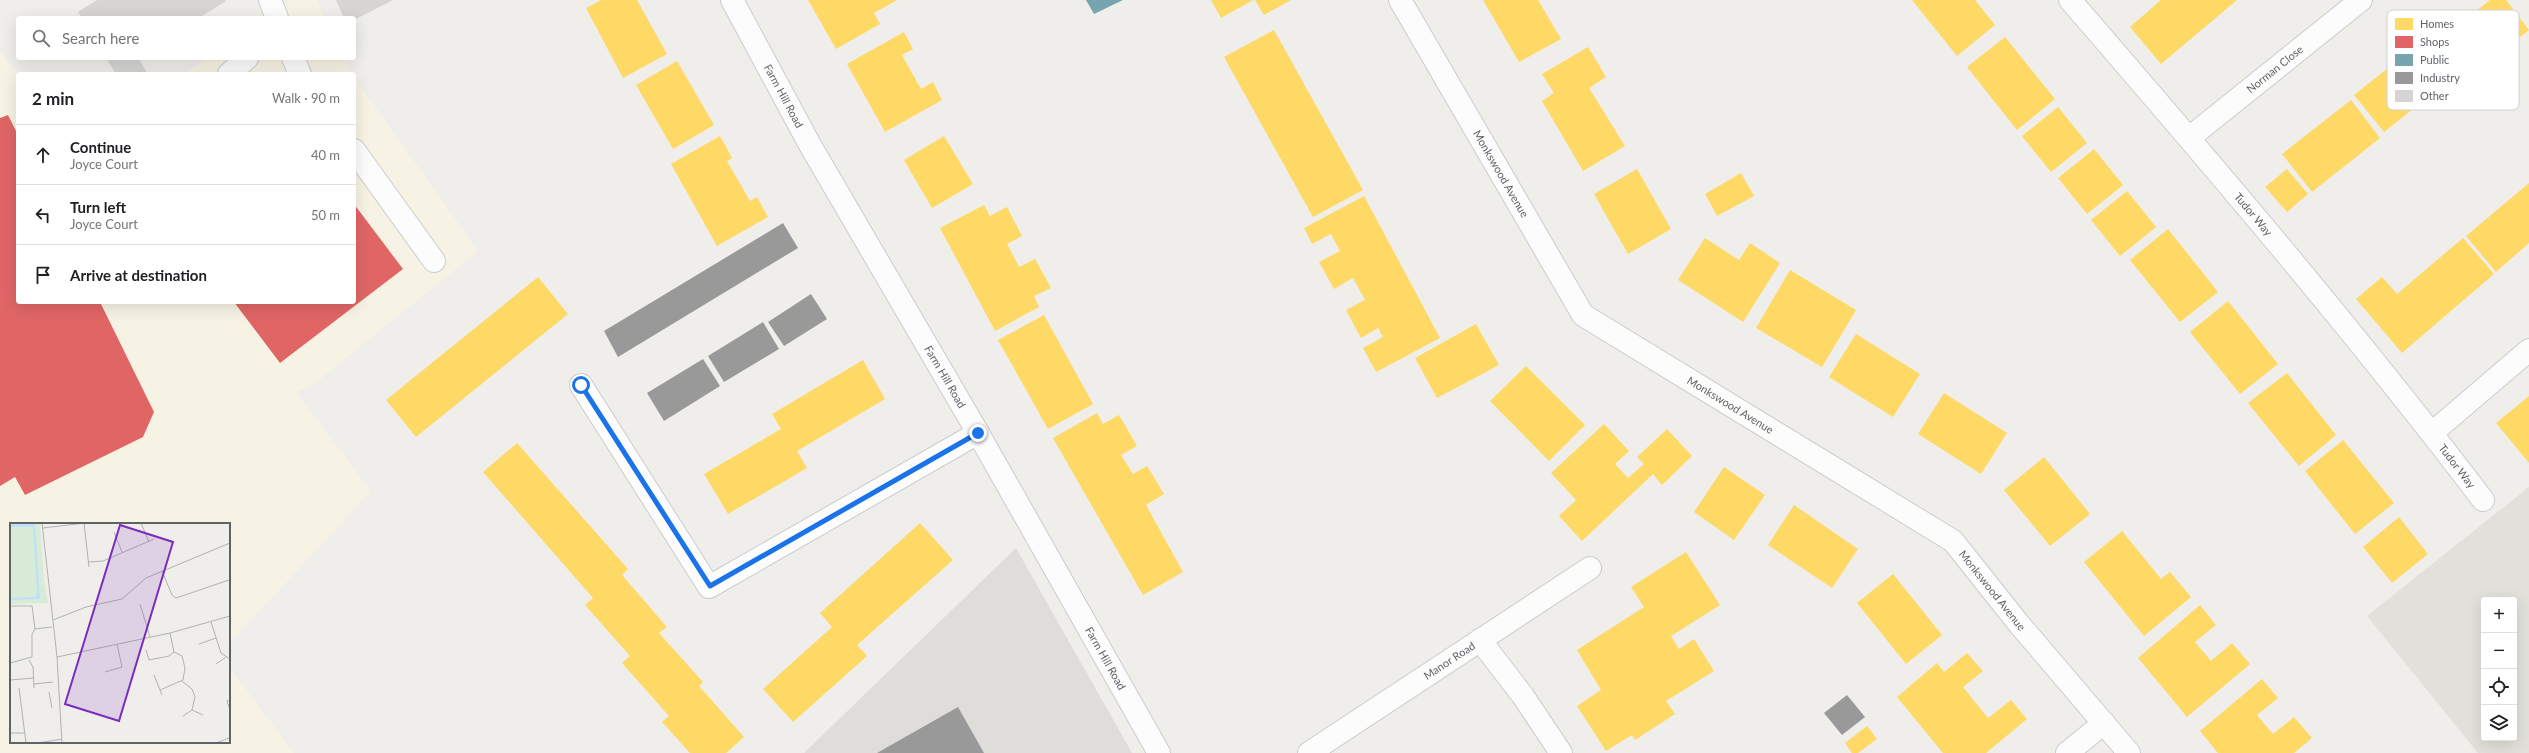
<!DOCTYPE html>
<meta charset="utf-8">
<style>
body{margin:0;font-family:Lato,sans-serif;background:#f6f6f6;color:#202124}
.controls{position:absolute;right:12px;bottom:12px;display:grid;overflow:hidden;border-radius:4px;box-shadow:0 4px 16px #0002}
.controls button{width:36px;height:36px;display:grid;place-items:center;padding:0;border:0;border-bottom:1px solid #e0e0e0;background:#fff;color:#202124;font:20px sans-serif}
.stop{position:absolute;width:12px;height:12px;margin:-9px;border:3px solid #1a73e8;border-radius:50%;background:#fff}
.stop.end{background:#1a73e8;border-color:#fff;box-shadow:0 1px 4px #0008}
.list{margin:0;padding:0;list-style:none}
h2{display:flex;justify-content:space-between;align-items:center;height:52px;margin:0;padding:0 16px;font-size:17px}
h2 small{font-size:13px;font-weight:400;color:#757577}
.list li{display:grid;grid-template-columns:26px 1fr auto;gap:12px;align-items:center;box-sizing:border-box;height:60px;padding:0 16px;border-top:1px solid #e0e0e0}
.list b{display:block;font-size:15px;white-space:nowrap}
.list p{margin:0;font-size:13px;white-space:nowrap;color:#757577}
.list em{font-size:13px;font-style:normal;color:#757577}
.icon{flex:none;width:22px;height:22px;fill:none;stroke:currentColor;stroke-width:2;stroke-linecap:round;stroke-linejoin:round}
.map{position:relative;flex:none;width:2529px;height:753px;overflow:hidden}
.search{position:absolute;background:#fff;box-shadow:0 4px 16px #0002;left:16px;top:16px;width:340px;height:44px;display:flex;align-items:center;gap:10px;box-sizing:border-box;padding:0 14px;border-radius:4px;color:#757577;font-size:15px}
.panel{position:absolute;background:#fff;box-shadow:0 4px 16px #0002;left:16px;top:72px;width:340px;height:232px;border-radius:4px}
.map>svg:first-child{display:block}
.commercial{fill:#f7f3e4}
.industrial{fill:#dfddda}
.education{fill:#e2e0da;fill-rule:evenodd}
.homes{fill:#ffd966}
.shops{fill:#e06666}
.public{fill:#76a5af}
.industry{fill:#999}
.building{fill:#d6d5d3}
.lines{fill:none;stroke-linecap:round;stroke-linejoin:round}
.service-casing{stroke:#cbcccc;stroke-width:24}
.minor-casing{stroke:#cbcccc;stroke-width:24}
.tertiary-casing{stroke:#cbcccc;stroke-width:24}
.service{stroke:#fdfcfc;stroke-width:22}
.minor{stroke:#fdfcfc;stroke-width:22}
.tertiary{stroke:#fdfcfc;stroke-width:22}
.route{stroke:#1a73e8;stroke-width:5}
.labels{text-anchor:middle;stroke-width:4;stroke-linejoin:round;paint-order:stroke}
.street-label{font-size:11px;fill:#5f6368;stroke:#fff}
.inset-road{fill:none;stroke:#b1b2b2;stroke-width:1}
.view{fill:#7b2cbf;fill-opacity:0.15;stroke:#7b2cbf;stroke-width:2}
.inset-edge{fill:none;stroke:#5f6368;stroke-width:2}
.key{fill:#fff;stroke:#cfd0d2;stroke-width:1}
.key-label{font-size:11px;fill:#5f6368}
</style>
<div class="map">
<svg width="2529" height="753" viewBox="0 0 2529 753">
<rect width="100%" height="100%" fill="#efeeea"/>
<path class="commercial" d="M290,0H316L325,18H264Z
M0,50L18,75V302H354V77L478,251L314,384L296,392L371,491L229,644V524H11V742H229V667L294,753H0Z
M208,58H344L352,74H185Z"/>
<path class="industrial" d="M1016,548L1132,753H804Z"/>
<path class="education" d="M2529,487V753H2478L2367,616ZM2484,600H2514V738H2484Z"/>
<path class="homes" d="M601,0H637L667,54L623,78L586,8Z
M808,0H897L874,13L880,24L836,49Z
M1211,0H1253L1221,18Z
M1255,0H1291L1264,15Z
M1483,0H1538L1561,39L1519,62Z
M1912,0H1975L1995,25L1957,56Z
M2161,0H2237L2161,64L2130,27Z
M2490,0H2506L2529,30L2461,83L2432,46Z
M1274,30L1363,190L1313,217L1224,57Z
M904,32L913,49L902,55L921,89L933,82L942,100L885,132L847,64Z
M2005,37L2055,99L2017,130L1967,67Z
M2422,41L2452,78L2384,132L2354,95Z
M1588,47L1606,77L1589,88L1625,146L1583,171L1542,101L1554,93L1542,74Z
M677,61L714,125L673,149L636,85Z
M2351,100L2380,138L2312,192L2282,154Z
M2058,107L2087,143L2051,172L2022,136Z
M720,136L732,158L727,161L750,201L757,197L768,217L717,246L671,164Z
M944,136L973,184L932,208L904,160Z
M2094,149L2123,185L2087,214L2058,178Z
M1637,169L1671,229L1628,254L1594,194Z
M2287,169L2308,194L2287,212L2265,187Z
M1741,173L1754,196L1717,216L1705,194Z
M2529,183V243L2496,272L2466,236Z
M2127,191L2156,227L2120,256L2091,220Z
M1364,196L1440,338L1376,372L1363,348L1383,337L1378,328L1361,338L1346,310L1365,300L1353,278L1334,289L1319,262L1340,251L1331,234L1312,244L1304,228Z
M984,205L990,216L1007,207L1022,236L1007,244L1019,267L1035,259L1051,288L1034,296L1039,307L995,331L940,228Z
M2168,229L2218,292L2180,322L2130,260Z
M1705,238L1739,260L1750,243L1780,263L1743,322L1678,280Z
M2463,238L2494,274L2402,353L2356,299L2382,277L2397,294Z
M1790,270L1856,310L1822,367L1756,328Z
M538,277L568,314L416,437L386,400Z
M2228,301L2278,364L2240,394L2190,332Z
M1044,315L1093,404L1048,429L998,340Z
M1476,324L1499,365L1437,398L1415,358Z
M1856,334L1920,374L1893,417L1829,377Z
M863,360L885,399L797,451L807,468L728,514L704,474L781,429L772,414Z
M1526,366L1585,425L1549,461L1490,401Z
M2287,373L2336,435L2299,466L2248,403Z
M1944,393L2007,433L1981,474L1918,434Z
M2529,396V463L2496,423Z
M1097,413L1103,424L1119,415L1137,446L1121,455L1133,474L1147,466L1164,494L1146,505L1183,572L1143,595L1053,438Z
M1604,424L1629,451L1615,464L1628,478L1644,464L1637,457L1667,429L1692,456L1662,485L1653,474L1582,541L1559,516L1576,500L1551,473Z
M2343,440L2394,503L2355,534L2305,471Z
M517,443L628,569L622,575L667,627L659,633L703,682L699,686L744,737L726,753H690L662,722L669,716L622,663L630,656L585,605L593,598L483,472Z
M2044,457L2090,514L2050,546L2004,490Z
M1724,467L1765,495L1734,540L1694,512Z
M1794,505L1858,549L1832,588L1768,545Z
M2399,517L2428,554L2392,583L2363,547Z
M920,523L953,560L857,645L867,656L793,722L763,689L832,627L820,613Z
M2122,531L2161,579L2170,572L2191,597L2144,636L2084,562Z
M1686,552L1720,605L1671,636L1679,649L1694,639L1714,671L1666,701L1675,714L1635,740L1632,735L1606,751L1577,706L1601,690L1577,650L1644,607L1631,587Z
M1893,574L1942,635L1906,664L1857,603Z
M2200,605L2216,625L2195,642L2211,661L2232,643L2250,664L2187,717L2138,658Z
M1967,653L1983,671L1963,687L1988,718L2011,700L2027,719L1986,753H1943L1897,697L1937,663L1944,672Z
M2262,679L2278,698L2257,715L2273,734L2294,717L2312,738L2294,753H2218L2200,731Z
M1867,726L1877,739L1858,753H1852L1845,743Z"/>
<path class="shops" d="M8,115L18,135V302H100L154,412L143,437L25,495L15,477L0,486V118Z
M354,204L403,269L280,363L234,302H354Z"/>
<path class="public" d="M1086,0H1123L1094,14Z"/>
<path class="industry" d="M783,223L798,248L618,357L604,331Z
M811,294L827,319L784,346L768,322Z
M763,322L779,349L724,382L708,356Z
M703,359L720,386L664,421L647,393Z
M1847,695L1865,717L1842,735L1824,713Z
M958,707L984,753H877Z"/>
<path class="building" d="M97,0H225L226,1L199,18H82L78,12Z
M336,0H393L354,20V18H344Z
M106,58H138L148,74H116Z"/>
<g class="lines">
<g class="service-casing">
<path id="service" d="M270,0L277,18
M293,58L300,74
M229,74L247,58
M354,150L434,261
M1480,640L1523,696L1561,753"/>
</g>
<g class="minor-casing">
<g id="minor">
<path id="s1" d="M1400,0L1583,315L1953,541L2019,624L2129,753"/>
<path id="s2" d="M2070,0C2211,163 2352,328 2483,500"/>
<path id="s3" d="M2189,138L2361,0"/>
<path d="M581,385L709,587L978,433"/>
<path d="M2432,433L2529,350"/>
<path id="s4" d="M1309,753L1590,568"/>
<path d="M2067,753L2104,723"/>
</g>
</g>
<g class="tertiary-casing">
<g id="tertiary">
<path id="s5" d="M732,0L810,145L978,433L1159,753"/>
</g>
</g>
<use href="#service" class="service"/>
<use href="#minor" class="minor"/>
<use href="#tertiary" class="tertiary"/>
</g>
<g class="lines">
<path class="route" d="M581,385L710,586L978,433"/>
</g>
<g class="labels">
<g class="street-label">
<text dy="4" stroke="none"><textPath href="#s3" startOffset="110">Norman Close</textPath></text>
<text dy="4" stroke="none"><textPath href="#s5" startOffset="109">Farm Hill Road</textPath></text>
<text dy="4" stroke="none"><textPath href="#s1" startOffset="201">Monkswood Avenue</textPath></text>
<text dy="4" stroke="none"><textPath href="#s2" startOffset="282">Tudor Way</textPath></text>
<text dy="4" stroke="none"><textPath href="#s5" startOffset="433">Farm Hill Road</textPath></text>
<text dy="4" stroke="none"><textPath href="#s1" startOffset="537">Monkswood Avenue</textPath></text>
<text dy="4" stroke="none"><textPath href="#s2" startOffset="606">Tudor Way</textPath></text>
<text dy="4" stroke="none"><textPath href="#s1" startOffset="861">Monkswood Avenue</textPath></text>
<text dy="4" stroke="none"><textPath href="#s5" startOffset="757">Farm Hill Road</textPath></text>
<text dy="4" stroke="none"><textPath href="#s4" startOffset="168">Manor Road</textPath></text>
</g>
</g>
<g transform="translate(10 523)">
<rect width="220" height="220" fill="#efeeea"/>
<path d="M0,0H30L34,56L38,80L0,81Z" fill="#d8ebd6"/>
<path d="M0,0H23L25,2L30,76L0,77V75L25,74L27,70L23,4H0Z" fill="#bfe0f9"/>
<path class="inset-road" d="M32,0L47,134L52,220M74,0L79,44M131,0L139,19M33,5L75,0M104,9L112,29M78,39L93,38L144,16M152,48L162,72L166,75L219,57M130,81L140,114M0,83H22L25,106M43,97L76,84L112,76L136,55L220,20M201,99L211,130L220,136M160,110L164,129M189,121L206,115M136,127L139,137L159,133L164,129M47,134L160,110L220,93M19,137L23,144L24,165M0,140L22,134V111L25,106L42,104M206,141L216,134M95,149L112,144L107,121M144,152L152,172M0,157L24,155M172,158L182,166L185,174L182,187L173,193M24,161L43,159M9,165L16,220M150,167L173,157L175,145L172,133L164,129M39,169L42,185M220,177L217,178L220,187M182,187L193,192M0,210H14M28,220L52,216M206,220L219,215"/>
<path class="view" d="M110,2L163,19L109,198L55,181Z"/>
<rect width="220" height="220" class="inset-edge"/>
</g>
<rect x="2387" y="10" width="132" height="100" rx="6" class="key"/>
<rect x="2395" y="18" width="18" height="12" fill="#ffd966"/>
<rect x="2395" y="36" width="18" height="12" fill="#e06666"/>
<rect x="2395" y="54" width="18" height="12" fill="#76a5af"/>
<rect x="2395" y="72" width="18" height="12" fill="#999"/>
<rect x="2395" y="90" width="18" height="12" fill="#d6d5d3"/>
<g class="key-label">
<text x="2420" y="28">Homes</text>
<text x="2420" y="46">Shops</text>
<text x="2420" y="64">Public</text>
<text x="2420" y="82">Industry</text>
<text x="2420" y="100">Other</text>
</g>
</svg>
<div class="controls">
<button>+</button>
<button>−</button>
<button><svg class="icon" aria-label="locate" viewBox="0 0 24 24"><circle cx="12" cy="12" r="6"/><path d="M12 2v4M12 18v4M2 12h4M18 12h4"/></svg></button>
<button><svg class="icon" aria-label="layers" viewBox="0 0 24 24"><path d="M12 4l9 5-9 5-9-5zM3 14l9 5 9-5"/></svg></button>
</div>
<div class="stop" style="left:581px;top:385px"></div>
<div class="stop end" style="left:978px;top:433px"></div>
<div class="search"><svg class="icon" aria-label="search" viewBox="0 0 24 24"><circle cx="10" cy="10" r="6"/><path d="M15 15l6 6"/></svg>Search here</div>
<section class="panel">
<h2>2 min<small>Walk · 90 m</small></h2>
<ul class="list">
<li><svg class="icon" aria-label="ahead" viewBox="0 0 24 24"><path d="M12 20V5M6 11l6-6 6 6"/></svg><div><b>Continue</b><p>Joyce Court</p></div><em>40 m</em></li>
<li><svg class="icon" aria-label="left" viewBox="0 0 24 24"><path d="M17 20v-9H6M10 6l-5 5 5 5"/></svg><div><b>Turn left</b><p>Joyce Court</p></div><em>50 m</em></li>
<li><svg class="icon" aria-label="arrive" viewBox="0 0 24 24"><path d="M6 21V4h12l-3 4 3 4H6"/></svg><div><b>Arrive at destination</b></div></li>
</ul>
</section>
</div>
